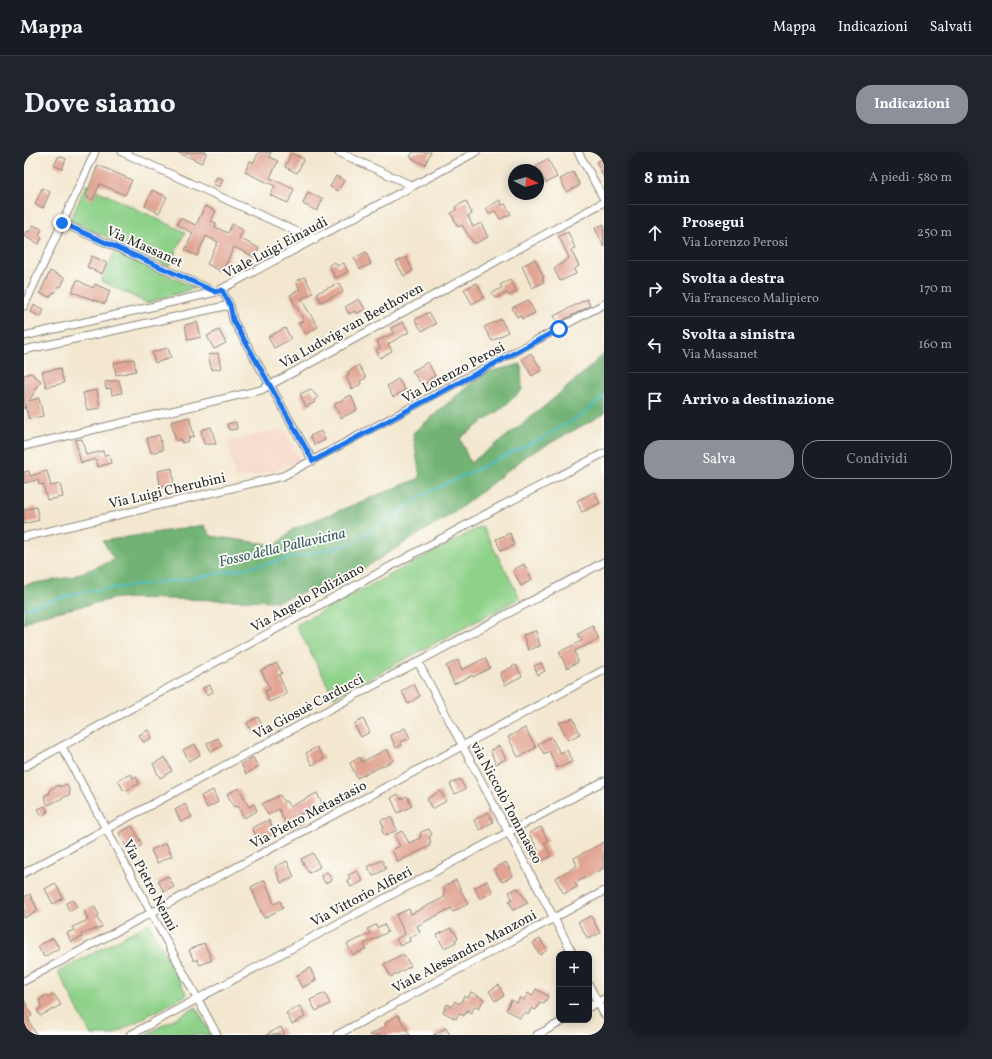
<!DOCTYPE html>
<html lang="it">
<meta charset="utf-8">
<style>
body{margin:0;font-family:Vollkorn,serif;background:#20242c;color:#f1f3f6}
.controls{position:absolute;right:12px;bottom:12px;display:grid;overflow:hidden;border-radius:8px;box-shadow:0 2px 10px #0003}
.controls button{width:36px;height:36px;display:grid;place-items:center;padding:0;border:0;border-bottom:1px solid #363941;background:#171b24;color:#f1f3f6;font:20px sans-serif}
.compass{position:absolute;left:484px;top:12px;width:36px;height:36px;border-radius:50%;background:#171b24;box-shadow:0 2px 10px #0003;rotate:96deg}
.stop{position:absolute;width:12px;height:12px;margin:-9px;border:3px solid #1a73e8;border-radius:50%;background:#fff}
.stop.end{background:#1a73e8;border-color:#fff;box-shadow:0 1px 4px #0008}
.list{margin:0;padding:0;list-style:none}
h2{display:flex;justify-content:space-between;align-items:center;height:52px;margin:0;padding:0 16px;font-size:17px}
h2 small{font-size:13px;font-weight:400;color:#9ea1a6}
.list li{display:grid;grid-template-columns:26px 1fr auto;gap:12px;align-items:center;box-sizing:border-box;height:56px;padding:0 16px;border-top:1px solid #363941}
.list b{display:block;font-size:15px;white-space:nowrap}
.list p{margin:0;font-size:13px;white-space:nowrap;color:#9ea1a6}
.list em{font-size:13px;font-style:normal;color:#9ea1a6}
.actions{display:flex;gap:8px;padding:12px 16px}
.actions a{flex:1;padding:9px 0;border:1px solid #8c9099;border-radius:16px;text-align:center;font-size:14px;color:#8c9099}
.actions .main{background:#8c9099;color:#fff}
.icon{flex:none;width:22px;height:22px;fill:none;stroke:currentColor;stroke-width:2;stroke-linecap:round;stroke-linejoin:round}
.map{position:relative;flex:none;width:580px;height:883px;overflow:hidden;border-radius:16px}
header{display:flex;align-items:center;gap:24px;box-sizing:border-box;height:56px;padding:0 20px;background:#171b24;border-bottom:1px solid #363941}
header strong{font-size:19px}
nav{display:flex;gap:22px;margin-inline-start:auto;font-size:14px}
.intro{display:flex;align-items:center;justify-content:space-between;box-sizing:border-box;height:96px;padding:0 24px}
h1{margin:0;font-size:28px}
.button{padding:10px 18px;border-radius:16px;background:#8c9099;color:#fff;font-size:14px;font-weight:700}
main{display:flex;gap:24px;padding:0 24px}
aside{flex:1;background:#171b24;border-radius:16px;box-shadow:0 2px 10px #0003}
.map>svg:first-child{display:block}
.built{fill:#f5d3c1}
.green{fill:#8ed189;stroke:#5c7e5a}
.forest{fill:#72b375;stroke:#4e6f50}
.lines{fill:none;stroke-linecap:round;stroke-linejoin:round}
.stream{stroke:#4fbdc5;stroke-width:2}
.building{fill:#e1a392}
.street-casing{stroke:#8f897d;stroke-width:9}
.street{stroke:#fff;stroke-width:7}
.route{stroke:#1a73e8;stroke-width:5}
.labels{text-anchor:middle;stroke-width:3.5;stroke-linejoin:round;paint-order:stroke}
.street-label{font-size:14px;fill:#2b2b2b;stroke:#fdfcf7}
.water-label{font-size:15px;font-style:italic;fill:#385e61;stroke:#fdfcf7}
</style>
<header>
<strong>Mappa</strong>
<nav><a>Mappa</a><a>Indicazioni</a><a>Salvati</a></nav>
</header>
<div class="intro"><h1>Dove siamo</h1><a class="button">Indicazioni</a></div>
<main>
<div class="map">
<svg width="580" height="883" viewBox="0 0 580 883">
<rect width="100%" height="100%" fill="#fdfcf7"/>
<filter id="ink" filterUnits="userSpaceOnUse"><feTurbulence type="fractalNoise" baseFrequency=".025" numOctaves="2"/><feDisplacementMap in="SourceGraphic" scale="8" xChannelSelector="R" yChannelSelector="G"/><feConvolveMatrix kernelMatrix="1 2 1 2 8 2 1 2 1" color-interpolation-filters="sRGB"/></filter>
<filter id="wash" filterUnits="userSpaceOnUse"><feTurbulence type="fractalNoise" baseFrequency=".012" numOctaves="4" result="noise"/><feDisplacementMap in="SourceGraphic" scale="16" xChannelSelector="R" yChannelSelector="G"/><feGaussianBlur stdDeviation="0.9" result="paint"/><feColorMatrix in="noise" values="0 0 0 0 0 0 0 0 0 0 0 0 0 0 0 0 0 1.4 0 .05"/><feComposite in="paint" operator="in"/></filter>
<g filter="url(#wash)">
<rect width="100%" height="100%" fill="#f3e7cf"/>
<path class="built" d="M258,276L278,310L251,319L212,327L203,290Z"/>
<path class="green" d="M62,33L161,80L145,114L46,68Z
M91,99L171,136L123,151L77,129Z
M458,374L496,446L310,545L272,473Z
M125,771L163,843L88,883H67L34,820Z
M172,855L187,883H121Z"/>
<path class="forest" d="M580,202V262L504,303L431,360L324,426L254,449L93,446L11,465L0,472V433L47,425L90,408L79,389L180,373L187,384L252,393L269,377L396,326L389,281L459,221L497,212L498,238L477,257L436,286L446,311C494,277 537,242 580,202Z"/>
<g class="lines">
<path class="stream" d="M0,457L57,440L172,426L237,413L327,392L397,344L518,286L558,263L580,244"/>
</g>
<g id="blocks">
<path class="building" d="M153,0H183L178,11Z
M235,0H247L245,5L254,9L246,26L270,37L264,51L246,43L251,34L221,20L226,9L230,10Z
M389,0H407L401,13L386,5Z
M267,1L280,7L273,21L261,15Z
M35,4L42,7L38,17L30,13Z
M580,6V26L572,10Z
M524,7L533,25L522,31L512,13Z
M74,13L108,28L101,43L76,32L69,48L63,46L64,44L62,43Z
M549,20L556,33L543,40L536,27Z
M312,24L320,28L314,39L306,35Z
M193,25L199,27L196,35L189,32Z
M18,36L26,40L19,56L11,52Z
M128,38L143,45L135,61L121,54Z
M284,40L299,47L293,59L279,52Z
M476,48L478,53L481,52L487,62L476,67L471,59L465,62L462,56Z
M442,49L448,62L444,64L449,75L457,71L464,85L450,92L438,73L434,75L427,61L432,58L431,55Z
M181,54L192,59L187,69L192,71L191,75L204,81L208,72L219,78L215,86L235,96L231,105L210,95L198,120L183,112L194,90L182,84L173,104L161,98L169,81L153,73L156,66L172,73Z
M580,72V95L571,76Z
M9,73L18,77L15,83L18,85L15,92L0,84L2,79L5,80Z
M544,80L551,96L547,98L555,114L550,117L552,122L536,129L530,117L545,106L535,84Z
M342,100L347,112L336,117L330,106Z
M68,104L83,111L78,122L63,115Z
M382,105L389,119L380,124L372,110Z
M511,107L520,126L518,127L520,130L508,136L498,114Z
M311,110L313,114L320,111L324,120L311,126L305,113Z
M26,119L41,126L37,135L34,134L31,141L29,140L26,145L16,141Z
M281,125L289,141L277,147L294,175L282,182L274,171L279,169V167L266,143L276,137L272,129Z
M53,128L69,136L71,132L86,139L81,152L48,140Z
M486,128L493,139L485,144L483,141L481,142L471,146L468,141L478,136L476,133Z
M315,131L319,140L297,150L293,141Z
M453,131L460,145L448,152L440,137Z
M335,147L341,157L332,162L331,159L325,162L321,155Z
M563,147L566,154L534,171L530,164Z
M504,148L511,161L498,167L497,164L493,165L488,156Z
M10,153L20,157L17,165L7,160Z
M405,160L412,172L398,179L391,168Z
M477,167L484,180L468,189L460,175Z
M173,170L177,185L164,188L161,173Z
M379,170L385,180L364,192L368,199L356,206L352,198L356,196L353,189L370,181L367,176Z
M261,176L267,187L250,196L244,185Z
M195,178L202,191L190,197L183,184Z
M144,196L147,206L131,211L128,200Z
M194,201L197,216L188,218L184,203Z
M507,201L518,218L508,224L498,207Z
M110,207L112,219L92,223L90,211Z
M404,210L411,224L405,227L406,229L398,233L388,219Z
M335,213L342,226L336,229L337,232L328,237L322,224L325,223L324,220Z
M36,216L40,231L22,235L18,220Z
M7,221L17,229L5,249L15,246L19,264L5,267L1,254L0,257V223Z
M374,227L381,238L369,245L363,234Z
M95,228L98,241L88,243L87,236L82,237L81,230Z
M287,237L294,246L290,248L291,250L282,255L276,242Z
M73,238L76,256L63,258L59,241Z
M327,243L333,258L317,266L310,252Z
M165,265L170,284L164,286L165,289L158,291L157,287L152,289L147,270Z
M212,270L213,277L205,278L203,272Z
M187,275L192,292H180L177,278Z
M297,279L301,288L291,293L286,284Z
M135,283L139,298L127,301L123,286Z
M58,287L62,303L79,299L80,303L85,302L87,311L74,315L72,307L57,311L51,288Z
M148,316L150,332L136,334L134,319Z
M5,319L6,324L23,319L27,334L36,332L39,345L23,348L19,332L15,333L14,328L0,331V320Z
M570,340L576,351L558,360L553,349Z
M12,355L15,368L0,372V358Z
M486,381L490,393L477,399L472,387Z
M500,412L508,428L497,434L489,418Z
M569,474L575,487L551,499L554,510L543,516L535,500L558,489L554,482Z
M512,479L516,494L504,498L499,483Z
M461,506L466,516L449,525L448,523L430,532L422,514L434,508L438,518Z
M253,511L258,521L255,523L263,542L245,550L241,539L246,537L237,518Z
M517,511L521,519L514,523L510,514Z
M492,513L498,524L481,533L476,521Z
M390,532L396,544L384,552L378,539Z
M186,533L189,540L183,543L179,536Z
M234,565L238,573L227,579L223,571Z
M549,566L556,582L544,588L535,571Z
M339,567L346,580L337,585L330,572Z
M381,576L386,586L376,590L378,593L372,596L366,583Z
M501,576L512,596L494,605L484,585Z
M124,578L128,586L119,590L115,583Z
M527,585L536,601L543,598L548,610L533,616L525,599L520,602L514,592Z
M194,586L198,594L187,600L183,591Z
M171,592L176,603L165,609L159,598Z
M475,594L482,607L472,612L466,598Z
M293,595L300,607L288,613L282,601Z
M363,597L369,609L333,626L326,611L336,605L338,610Z
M141,605L148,619L136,626L129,612Z
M229,605L234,615L222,622L217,612Z
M107,622L109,626L112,624L115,632L100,639L94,628Z
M436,627L441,637L431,642L426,632Z
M43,632L46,640L45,643L24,653L20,644L26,641L25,638L35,633L36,635Z
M215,636L225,655L230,652L233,659L220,666L214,654L210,655L203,642Z
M189,638L194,650L183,656L177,644Z
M416,639L422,649L408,657L403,647Z
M293,641L299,654L286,660L285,658L274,663L278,671L265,678L255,657L244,663L238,652L256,643L260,650L262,649L266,655Z
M374,642L377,647L383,644L388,654L374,661L367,646Z
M161,652L168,665L157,670L151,658Z
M21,654L24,660L18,664L14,657Z
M464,660L469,670L456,678L450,668Z
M367,665L373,678L361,684L357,677L360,676L357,668Z
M245,668L251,681L237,688L234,682L232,684L228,676Z
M108,674L118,693L109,698L107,694L103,696L95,681Z
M517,675L524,689L520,691L527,704L514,711L508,701L514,698L505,681Z
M405,677L408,683L405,685L407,690L405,691L406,694L374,710L368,698L376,694L370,683L378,679L385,691L396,686L397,680Z
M580,690V716L551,731L553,735L540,742L531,726L553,714L550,706Z
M142,691L148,704L133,711L127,698Z
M289,701L296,715L285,721L277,707Z
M358,708L362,717L349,724L344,715Z
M263,709L270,725L257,731L251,715Z
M482,710L489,724L478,730L470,717Z
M333,719L339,729L327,735L323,728L326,726L324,723Z
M303,720L308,728L301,731L297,724Z
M144,724L150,735L140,740L134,729Z
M241,728L250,752L256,749L259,756L240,766L227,735Z
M432,728L444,752L429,760L427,756L393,774L396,780L385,786L386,789L376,794L372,787L381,782L372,763L385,757L387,762L421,745L419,741L421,739L419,735Z
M463,729L469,740L456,747L450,736Z
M31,731L39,746L29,752L21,737Z
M494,736L504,751L489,758L485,749L488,747L485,740Z
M6,742L14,759L0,766V745Z
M49,748L53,755L45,759L42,751Z
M70,754L75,763L73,765L78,775L57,782L58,785L47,790L43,781L50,778L48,775L64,768L60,759Z
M567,764L576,781L564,787L554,770Z
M360,772L364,780L340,792L342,797L329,803L323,792L346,782L343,777L352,773L353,776Z
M427,776L429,780L430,779L434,786L431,788L432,790L420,796L413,783Z
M29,786L35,796L20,805L14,794Z
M516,787L523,798L516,803L509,791Z
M180,791L188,808L176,813L173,807L170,809L165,798Z
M379,802L387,814L367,825L360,812Z
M286,816L292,828L278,836L272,824Z
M475,833L480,844L471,849L465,839Z
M512,837L524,844L520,852L516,850L512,858L508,856L504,863L500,860L496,866L482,858L487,848L493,851L496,845L500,848L504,841L508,844Z
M447,840L460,847L455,856L451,854L447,861L443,858L440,864L435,861L432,867L419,860L423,852L428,855L431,849L436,852L440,844L444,846Z
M301,841L306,852L292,859L286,848Z
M30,842L37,853L16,864L13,858L17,856L15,848L23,843L24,846Z
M0,848L8,864L4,866L12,883H0Z
M276,854L281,865L268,872L262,861Z
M374,863L386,883H345L362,874L361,871Z
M257,875L261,883H242Z
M422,876L426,883H409Z"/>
</g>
</g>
<g filter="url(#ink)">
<use href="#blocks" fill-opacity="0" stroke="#8f897d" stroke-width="1"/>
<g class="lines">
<g class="street-casing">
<path id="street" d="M98,0L291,88
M314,0L389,34
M554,0L580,47
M38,71L192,140
M198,138L206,153L209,168L289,309
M0,154L71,0
M0,184L192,140L452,0
M0,198L206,153
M0,294L237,238L580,50
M0,385L259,324L580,152
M394,510L549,802
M38,595L193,883
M0,615L475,355L580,301
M0,721L580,410
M0,829L580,518
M565,833L580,862
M565,855L580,847
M106,883L580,629
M313,883L580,739
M513,883L541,868"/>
</g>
<use href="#street" class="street"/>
</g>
</g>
<g class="lines" filter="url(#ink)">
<path class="route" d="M38,71L192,140L198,138L206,153L209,168L289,309L535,177"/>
</g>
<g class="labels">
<g class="street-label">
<text transform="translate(121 94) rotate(24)" y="5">Via Massanet</text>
<text transform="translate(251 95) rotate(-28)" y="5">Viale Luigi Einaudi</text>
<text transform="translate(327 173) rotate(-29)" y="5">Via Ludwig van Beethoven</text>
<text transform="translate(429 220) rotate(-28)" y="5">Via Lorenzo Perosi</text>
<text transform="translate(143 338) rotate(-13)" y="5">Via Luigi Cherubini</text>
<text transform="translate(283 445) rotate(-29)" y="5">Via Angelo Poliziano</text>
<text transform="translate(284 554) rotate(-28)" y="5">Via Giosuè Carducci</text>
<text transform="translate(483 650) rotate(62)" y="5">via Niccolò Tommaseo</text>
<text transform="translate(284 662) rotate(-28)" y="5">Via Pietro Metastasio</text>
<text transform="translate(127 733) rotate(62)" y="5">Via Pietro Nenni</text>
<text transform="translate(337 744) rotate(-28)" y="5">Via Vittorio Alfieri</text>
<text transform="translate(440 799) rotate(-28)" y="5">Viale Alessandro Manzoni</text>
</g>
<g class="water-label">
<text transform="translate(258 395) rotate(-13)" y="5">Fosso della Pallavicina</text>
</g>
</g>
</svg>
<div class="controls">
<button>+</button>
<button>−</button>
</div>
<svg class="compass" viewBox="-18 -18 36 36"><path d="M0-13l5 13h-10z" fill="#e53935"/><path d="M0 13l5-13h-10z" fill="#9ea1a6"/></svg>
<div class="stop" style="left:535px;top:177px"></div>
<div class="stop end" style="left:38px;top:71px"></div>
</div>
<aside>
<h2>8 min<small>A piedi · 580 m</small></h2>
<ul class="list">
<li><svg class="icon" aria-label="ahead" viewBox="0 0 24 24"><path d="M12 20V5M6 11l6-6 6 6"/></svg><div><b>Prosegui</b><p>Via Lorenzo Perosi</p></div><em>250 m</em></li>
<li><svg class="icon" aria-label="right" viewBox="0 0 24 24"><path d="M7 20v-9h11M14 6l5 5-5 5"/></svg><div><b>Svolta a destra</b><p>Via Francesco Malipiero</p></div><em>170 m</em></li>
<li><svg class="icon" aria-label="left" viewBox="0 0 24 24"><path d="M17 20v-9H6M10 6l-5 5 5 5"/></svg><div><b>Svolta a sinistra</b><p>Via Massanet</p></div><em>160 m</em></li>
<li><svg class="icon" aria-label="arrive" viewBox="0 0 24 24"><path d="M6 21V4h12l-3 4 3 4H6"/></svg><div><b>Arrivo a destinazione</b></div></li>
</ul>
<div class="actions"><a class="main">Salva</a><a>Condividi</a></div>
</aside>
</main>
